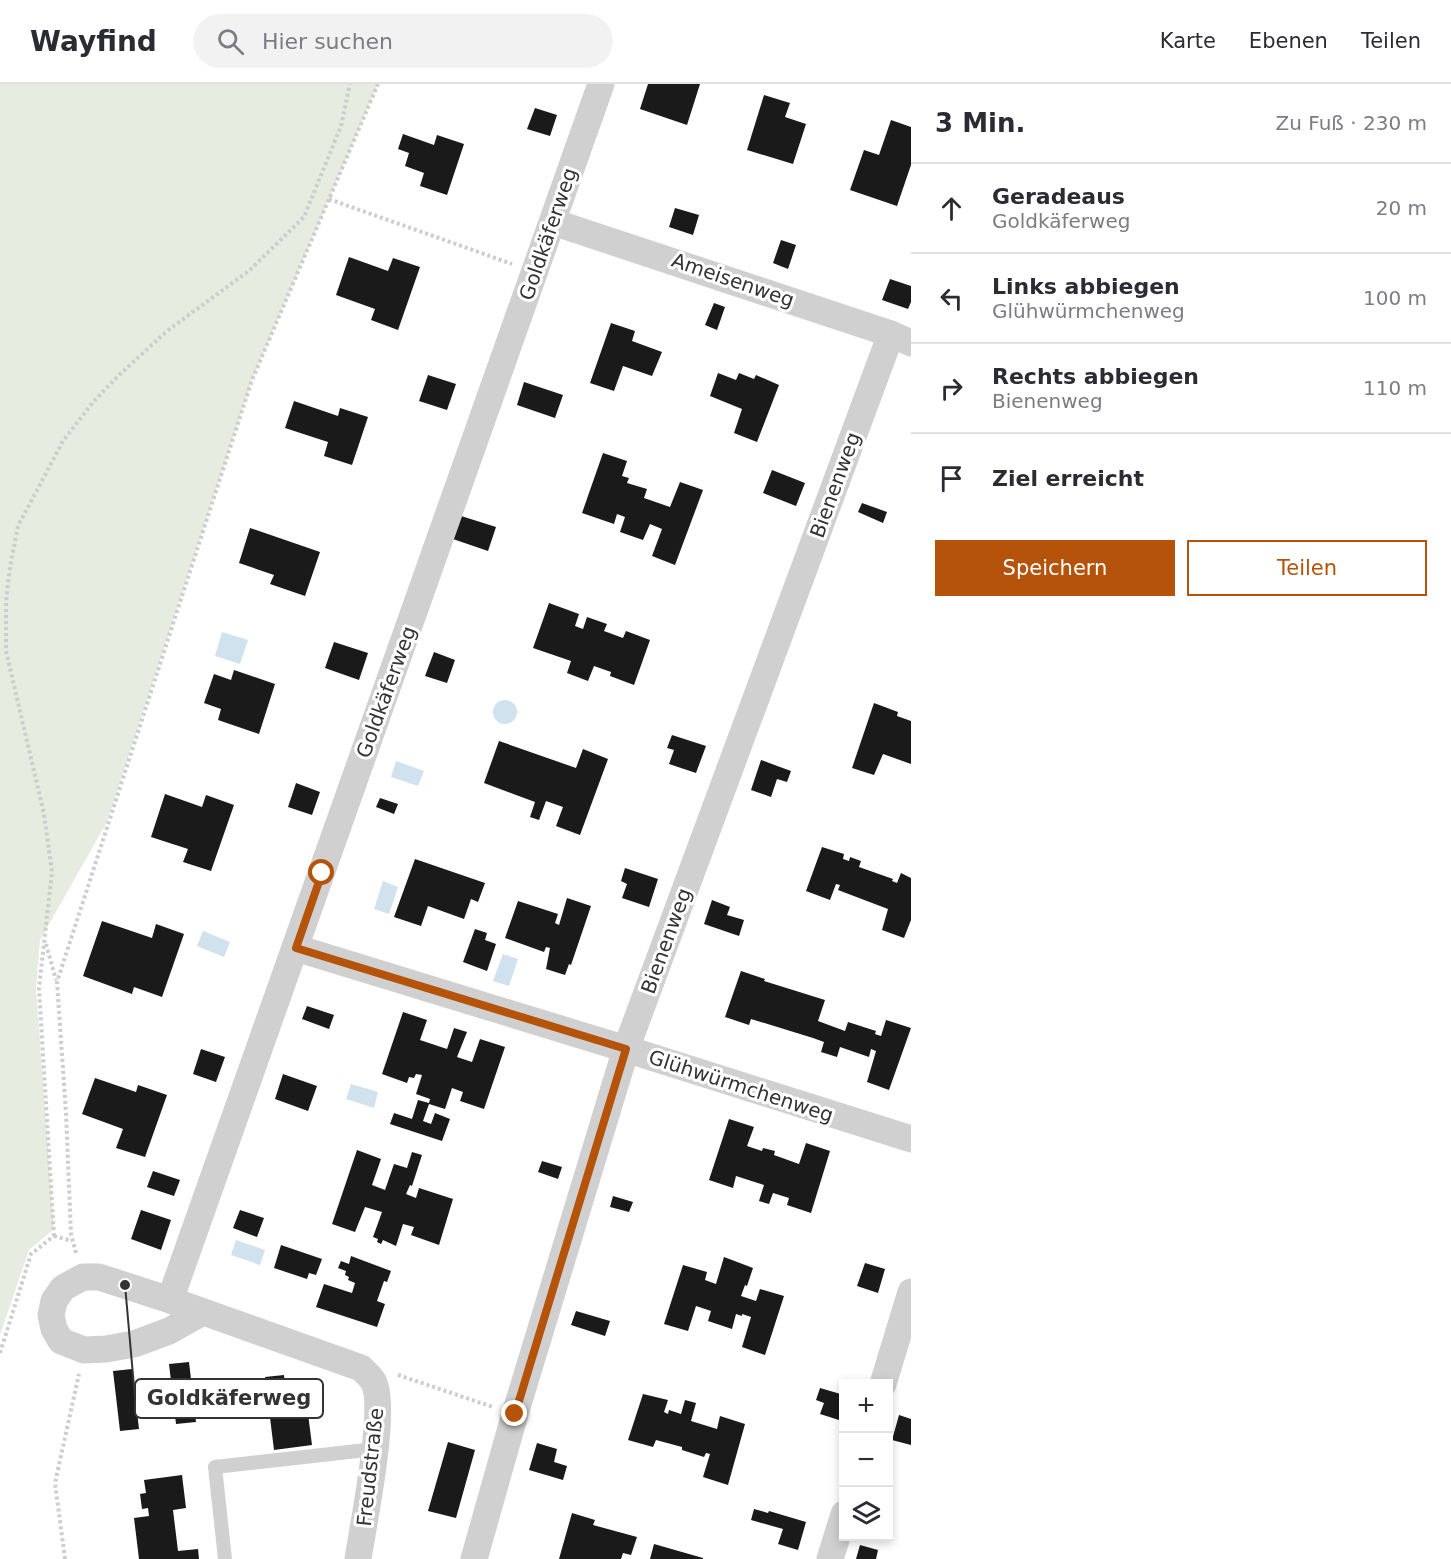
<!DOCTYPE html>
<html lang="de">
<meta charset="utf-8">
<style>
body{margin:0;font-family:"DejaVu Sans",sans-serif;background:#f2f2f3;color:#2b2b33}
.controls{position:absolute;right:18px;bottom:18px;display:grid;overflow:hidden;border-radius:0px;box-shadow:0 3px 9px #0003}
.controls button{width:54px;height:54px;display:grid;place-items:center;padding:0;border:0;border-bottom:2px solid #e1e1e2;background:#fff;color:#2b2b33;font:30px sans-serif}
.stop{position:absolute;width:18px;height:18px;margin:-14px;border:4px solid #b45309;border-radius:50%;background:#fff}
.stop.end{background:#b45309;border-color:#fff;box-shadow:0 2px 6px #0008}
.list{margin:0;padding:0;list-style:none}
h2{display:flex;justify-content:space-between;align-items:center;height:78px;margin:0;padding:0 24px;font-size:26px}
h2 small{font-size:20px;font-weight:400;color:#7c7c81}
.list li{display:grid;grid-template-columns:39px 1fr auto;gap:18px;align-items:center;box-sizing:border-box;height:90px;padding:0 24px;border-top:2px solid #e1e1e2}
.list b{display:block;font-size:22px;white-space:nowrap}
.list p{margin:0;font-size:20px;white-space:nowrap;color:#7c7c81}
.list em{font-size:20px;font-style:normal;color:#7c7c81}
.actions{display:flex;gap:12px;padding:18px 24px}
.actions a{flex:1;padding:14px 0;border:2px solid #b45309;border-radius:0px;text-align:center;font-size:21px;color:#b45309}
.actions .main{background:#b45309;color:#fff}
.icon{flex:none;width:33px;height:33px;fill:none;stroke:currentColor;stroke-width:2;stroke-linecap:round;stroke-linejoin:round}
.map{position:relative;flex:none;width:911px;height:1475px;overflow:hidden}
header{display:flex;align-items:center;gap:36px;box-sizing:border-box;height:84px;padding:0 30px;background:#fff;border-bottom:2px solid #e1e1e2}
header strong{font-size:28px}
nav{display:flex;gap:33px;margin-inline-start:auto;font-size:21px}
.search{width:420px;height:54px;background:#f2f2f3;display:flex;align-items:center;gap:15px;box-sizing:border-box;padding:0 21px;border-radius:33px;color:#7c7c81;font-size:22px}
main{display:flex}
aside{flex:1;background:#fff}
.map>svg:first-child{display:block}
.green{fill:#e6ecdf}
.water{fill:#cfe2ee}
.building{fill:#1a1a1a}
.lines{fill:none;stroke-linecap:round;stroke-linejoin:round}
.path{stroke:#cdcdcd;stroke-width:4;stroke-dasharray:3 3;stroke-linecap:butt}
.lane{stroke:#d0d0d0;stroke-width:14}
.street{stroke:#d0d0d0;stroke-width:27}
.route{stroke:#b45309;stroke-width:8}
.labels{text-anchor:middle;stroke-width:6;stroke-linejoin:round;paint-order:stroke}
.street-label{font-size:20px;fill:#333;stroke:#fff}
.leader{fill:none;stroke:#333;stroke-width:2}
.callout-dot{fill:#333;stroke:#fff;stroke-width:2}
.callout{fill:#fff;stroke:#333;stroke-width:2}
.callout-label{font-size:21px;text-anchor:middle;font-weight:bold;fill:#333}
</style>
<header>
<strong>Wayfind</strong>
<div class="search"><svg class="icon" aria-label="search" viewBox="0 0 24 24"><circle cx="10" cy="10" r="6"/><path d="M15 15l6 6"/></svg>Hier suchen</div>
<nav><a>Karte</a><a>Ebenen</a><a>Teilen</a></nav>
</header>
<main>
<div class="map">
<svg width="911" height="1475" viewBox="0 0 911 1475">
<rect width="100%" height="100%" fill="#fff"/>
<path class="green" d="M0,0H378L252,296L107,738L40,856L36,905L54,1145L29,1166L0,1251Z"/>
<path class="water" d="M222,548L248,556L240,580L215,572Z
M493 628a12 12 0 1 1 24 0a12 12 0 1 1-24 0Z
M396,677L424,687L418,702L391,693Z
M383,797L398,803L389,830L374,825Z
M203,847L230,858L224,873L197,862Z
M503,870L518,875L509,902L493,897Z
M351,1000L378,1008L374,1024L346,1015Z
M236,1156L265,1166L260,1181L231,1171Z"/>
<path class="building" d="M648,0H700L687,41L640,25Z
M764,11L790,19L785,33L806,40L793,80L747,66Z
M535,24L557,31L550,52L527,45Z
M891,36L911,43V81L897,122L850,106L864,66L879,71Z
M403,50L434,61L437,51L464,60L447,111L420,102L424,89L405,82L409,69L398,65Z
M675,124L699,131L693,151L669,143Z
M781,156L796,161L788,185L773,179Z
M349,173L388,187L393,174L420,183L398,246L371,236L375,225L336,211Z
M890,195L911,202V218L908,225L882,216Z
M714,219L725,223L717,246L705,241Z
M611,239L635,247L632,257L662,268L652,292L623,282L614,307L590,299Z
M718,289L736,296L739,289L754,295L756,291L779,301L757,358L734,349L742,325L710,312Z
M428,291L456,300L447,326L419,317Z
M524,298L563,311L555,334L517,321Z
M294,317L338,332L340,324L368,333L352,381L324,372L328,358L285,344Z
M603,369L627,377L622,392L629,394L627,399L647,405L644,414L670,423L680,398L703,406L675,481L652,472L662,445L650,440L643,456L620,448L625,433L617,430L614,440L582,429Z
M772,386L805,399L796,422L763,409Z
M862,419L887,428L883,439L858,428Z
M458,431L496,443L488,467L450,454Z
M250,444L320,468L305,512L270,500L274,491L239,479Z
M549,519L579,530L575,542L583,545L587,533L607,540L604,547L623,554L626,547L650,556L634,601L610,592L611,588L594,582L588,597L567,589L571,577L533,564Z
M334,558L368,569L359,596L325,584Z
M434,568L455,576L447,599L425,592Z
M234,586L275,600L259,650L218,636L221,625L204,619L214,590L231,596Z
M874,619L898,628L897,632L911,637V680L883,670L874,691L852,684Z
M672,651L706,662L696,689L669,680L674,666L667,664Z
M499,657L576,684L583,665L608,675L580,751L556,742L563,723L546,717L539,736L530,733L535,718L484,699Z
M761,676L791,687L787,698L777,695L771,713L751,706Z
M296,699L320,708L312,731L288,723Z
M165,710L202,723L206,711L234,721L211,787L183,778L188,765L151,753Z
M380,714L398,720L394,730L376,723Z
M822,763L844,770L843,775L849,777L850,773L861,777L859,783L893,795L892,797L897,799L901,789L911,794V836L904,854L882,846L888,825L838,806L840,801L836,800L830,816L806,807Z
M415,775L485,799L478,818L471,815L464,835L428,822L421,842L394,833Z
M625,784L658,795L649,823L622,814L627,800L621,797Z
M567,814L591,822L571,881L569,880L565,891L546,885L550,864L546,863L544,868L505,854L518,817L558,830L555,839L559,841Z
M712,816L730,823L727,831L744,836L739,852L704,840Z
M102,837L152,854L156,840L184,850L162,913L134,903L132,910L83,892Z
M475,845L487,849L485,856L496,860L487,887L463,878Z
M741,887L765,895L764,897L825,916L818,937L845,947L848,938L876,947L875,950L881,952L886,936L911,944L889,1006L867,998L876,967L871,965L869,973L840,963L837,973L821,968L824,958L813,954L751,935L749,941L725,933Z
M307,922L334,931L329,945L302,935Z
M403,928L427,936L420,956L447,965L454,944L467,948L457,973L472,978L480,955L505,963L484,1025L460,1017L463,1008L452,1004L445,1025L429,1020L423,1037L431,1040L435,1029L450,1035L442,1057L390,1040L394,1029L412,1035L418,1016L429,1019L430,1015L416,1010L422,991L416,990L414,994L409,993L407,999L382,990Z
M201,965L225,973L216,998L193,990Z
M283,990L317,1002L308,1027L275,1015Z
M95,994L136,1008L138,1001L167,1011L145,1073L116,1064L123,1045L82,1030Z
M729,1035L754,1043L747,1062L762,1067L763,1064L775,1067L774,1071L799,1080L806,1059L830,1067L811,1129L787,1121L789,1114L773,1109L769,1120L759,1117L764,1101L736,1092L733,1104L709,1096Z
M357,1066L381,1075L372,1101L385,1106L394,1080L407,1084L412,1068L422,1071L412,1102L410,1101L406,1110L416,1114L419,1104L453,1115L439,1161L411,1151L414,1143L403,1140L396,1162L383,1156L381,1160L377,1158L378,1155L373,1153L382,1128L365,1123L355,1148L332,1140Z
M542,1077L562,1083L558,1095L538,1088Z
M153,1087L180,1096L174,1112L147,1103Z
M613,1112L633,1118L629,1128L610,1123Z
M141,1126L171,1136L161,1166L131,1155Z
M240,1126L264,1134L257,1153L233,1144Z
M281,1161L322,1175L316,1191L309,1189L307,1195L274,1184Z
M351,1172L391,1187L387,1198L384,1197L377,1217L385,1220L377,1243L316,1223L324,1200L352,1209L355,1199L348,1196L349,1193L345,1191L346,1187L338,1184L341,1177L349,1180Z
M724,1173L753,1184L747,1202L745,1201L741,1212L756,1217L760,1205L784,1212L765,1271L742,1263L751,1233L742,1230V1232L736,1230L732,1245L708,1237L711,1227L696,1222L688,1247L664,1240L683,1181L707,1188L705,1196L716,1200Z
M865,1179L885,1185L878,1209L857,1202Z
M576,1227L610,1237L605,1252L571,1241Z
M189,1278L196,1338L176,1340L169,1280Z
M132,1285L139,1345L120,1347L113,1287Z
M284,1291L285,1301L304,1299L312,1361L274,1366L265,1293Z
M820,1304L844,1311L839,1336L820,1330L824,1319L816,1316Z
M643,1310L668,1316L664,1328L668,1330L669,1326L681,1330L685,1316L696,1319L691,1337L717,1345L720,1332L745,1340L728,1401L703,1393L710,1370L706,1369L704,1373L682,1366V1363L656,1356L653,1363L628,1356Z
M899,1331L911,1335V1361L892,1356Z
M448,1358L475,1366L456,1434L428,1427Z
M537,1359L557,1365L554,1378L567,1382L563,1396L529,1386Z
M182,1391L186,1424L173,1426L178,1467L198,1465L199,1475H139L134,1434L149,1432L148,1424L142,1425L140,1410L146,1409L144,1396Z
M754,1425L768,1429L769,1427L806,1438L798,1466L778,1460L783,1445L751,1436Z
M572,1429L595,1436L593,1441L637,1453L631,1471L623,1469L621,1475H559Z
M654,1460L703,1474V1475H650Z
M860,1461L878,1466L876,1475H856Z"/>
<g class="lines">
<path class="path" d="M329,115L512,180
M46,860L56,896
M54,1152L39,904L52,788L44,730L6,567V518L10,483L18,442L63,357L93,318L118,292L167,247L250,186L304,133L341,42L350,0
M54,1152L72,1157
M76,1169L71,1150L66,1029L57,898L252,296L378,0
M0,1269L31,1170L54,1152
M398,1291L493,1323
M65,1475L55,1399L79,1290"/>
<path class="lane" d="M225,1475L215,1383L375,1365"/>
<path class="street" d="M553,138L891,250L911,259
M296,864L626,965L911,1055
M170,1216L601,0
M203,1228L169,1247L134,1260L106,1265L84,1266L61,1257L54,1245L51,1231L54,1217L63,1204L83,1193H99L170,1216L361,1284C365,1288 370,1292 373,1297C388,1322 363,1441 358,1475
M883,1300L911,1208
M474,1475L515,1330L626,965L891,250
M830,1475L844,1430"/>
</g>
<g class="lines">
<path class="route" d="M322,789L296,864L626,965L515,1330"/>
</g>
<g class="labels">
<g class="street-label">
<text transform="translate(548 150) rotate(-71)" y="7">Goldkäferweg</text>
<text transform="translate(733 196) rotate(19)" y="7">Ameisenweg</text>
<text transform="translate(835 401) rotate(-70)" y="7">Bienenweg</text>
<text transform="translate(386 608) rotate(-70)" y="7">Goldkäferweg</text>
<text transform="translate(666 857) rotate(-70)" y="7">Bienenweg</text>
<text transform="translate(741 1002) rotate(18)" y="7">Glühwürmchenweg</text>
<text transform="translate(370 1383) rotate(-84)" y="7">Freudstraße</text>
</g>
</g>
<path class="leader" d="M125 1201L135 1314"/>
<circle class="callout-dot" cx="125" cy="1201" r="6"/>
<rect class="callout" x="135" y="1295" width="188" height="39" rx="6"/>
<g class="callout-label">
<text x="229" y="1321">Goldkäferweg</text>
</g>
</svg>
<div class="controls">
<button>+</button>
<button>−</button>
<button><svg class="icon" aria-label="layers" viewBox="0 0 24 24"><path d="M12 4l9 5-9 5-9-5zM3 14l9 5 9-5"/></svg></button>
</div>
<div class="stop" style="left:322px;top:789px"></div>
<div class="stop end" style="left:515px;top:1330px"></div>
</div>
<aside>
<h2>3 Min.<small>Zu Fuß · 230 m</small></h2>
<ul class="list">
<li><svg class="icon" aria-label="ahead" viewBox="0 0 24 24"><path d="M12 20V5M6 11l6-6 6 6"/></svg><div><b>Geradeaus</b><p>Goldkäferweg</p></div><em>20 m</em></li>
<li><svg class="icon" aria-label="left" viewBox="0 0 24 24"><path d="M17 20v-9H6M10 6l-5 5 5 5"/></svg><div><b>Links abbiegen</b><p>Glühwürmchenweg</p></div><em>100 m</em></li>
<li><svg class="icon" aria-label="right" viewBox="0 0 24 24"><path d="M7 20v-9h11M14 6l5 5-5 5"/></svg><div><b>Rechts abbiegen</b><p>Bienenweg</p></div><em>110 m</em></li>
<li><svg class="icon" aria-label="arrive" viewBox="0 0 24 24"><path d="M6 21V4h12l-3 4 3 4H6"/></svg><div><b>Ziel erreicht</b></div></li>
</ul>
<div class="actions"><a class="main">Speichern</a><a>Teilen</a></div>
</aside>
</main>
